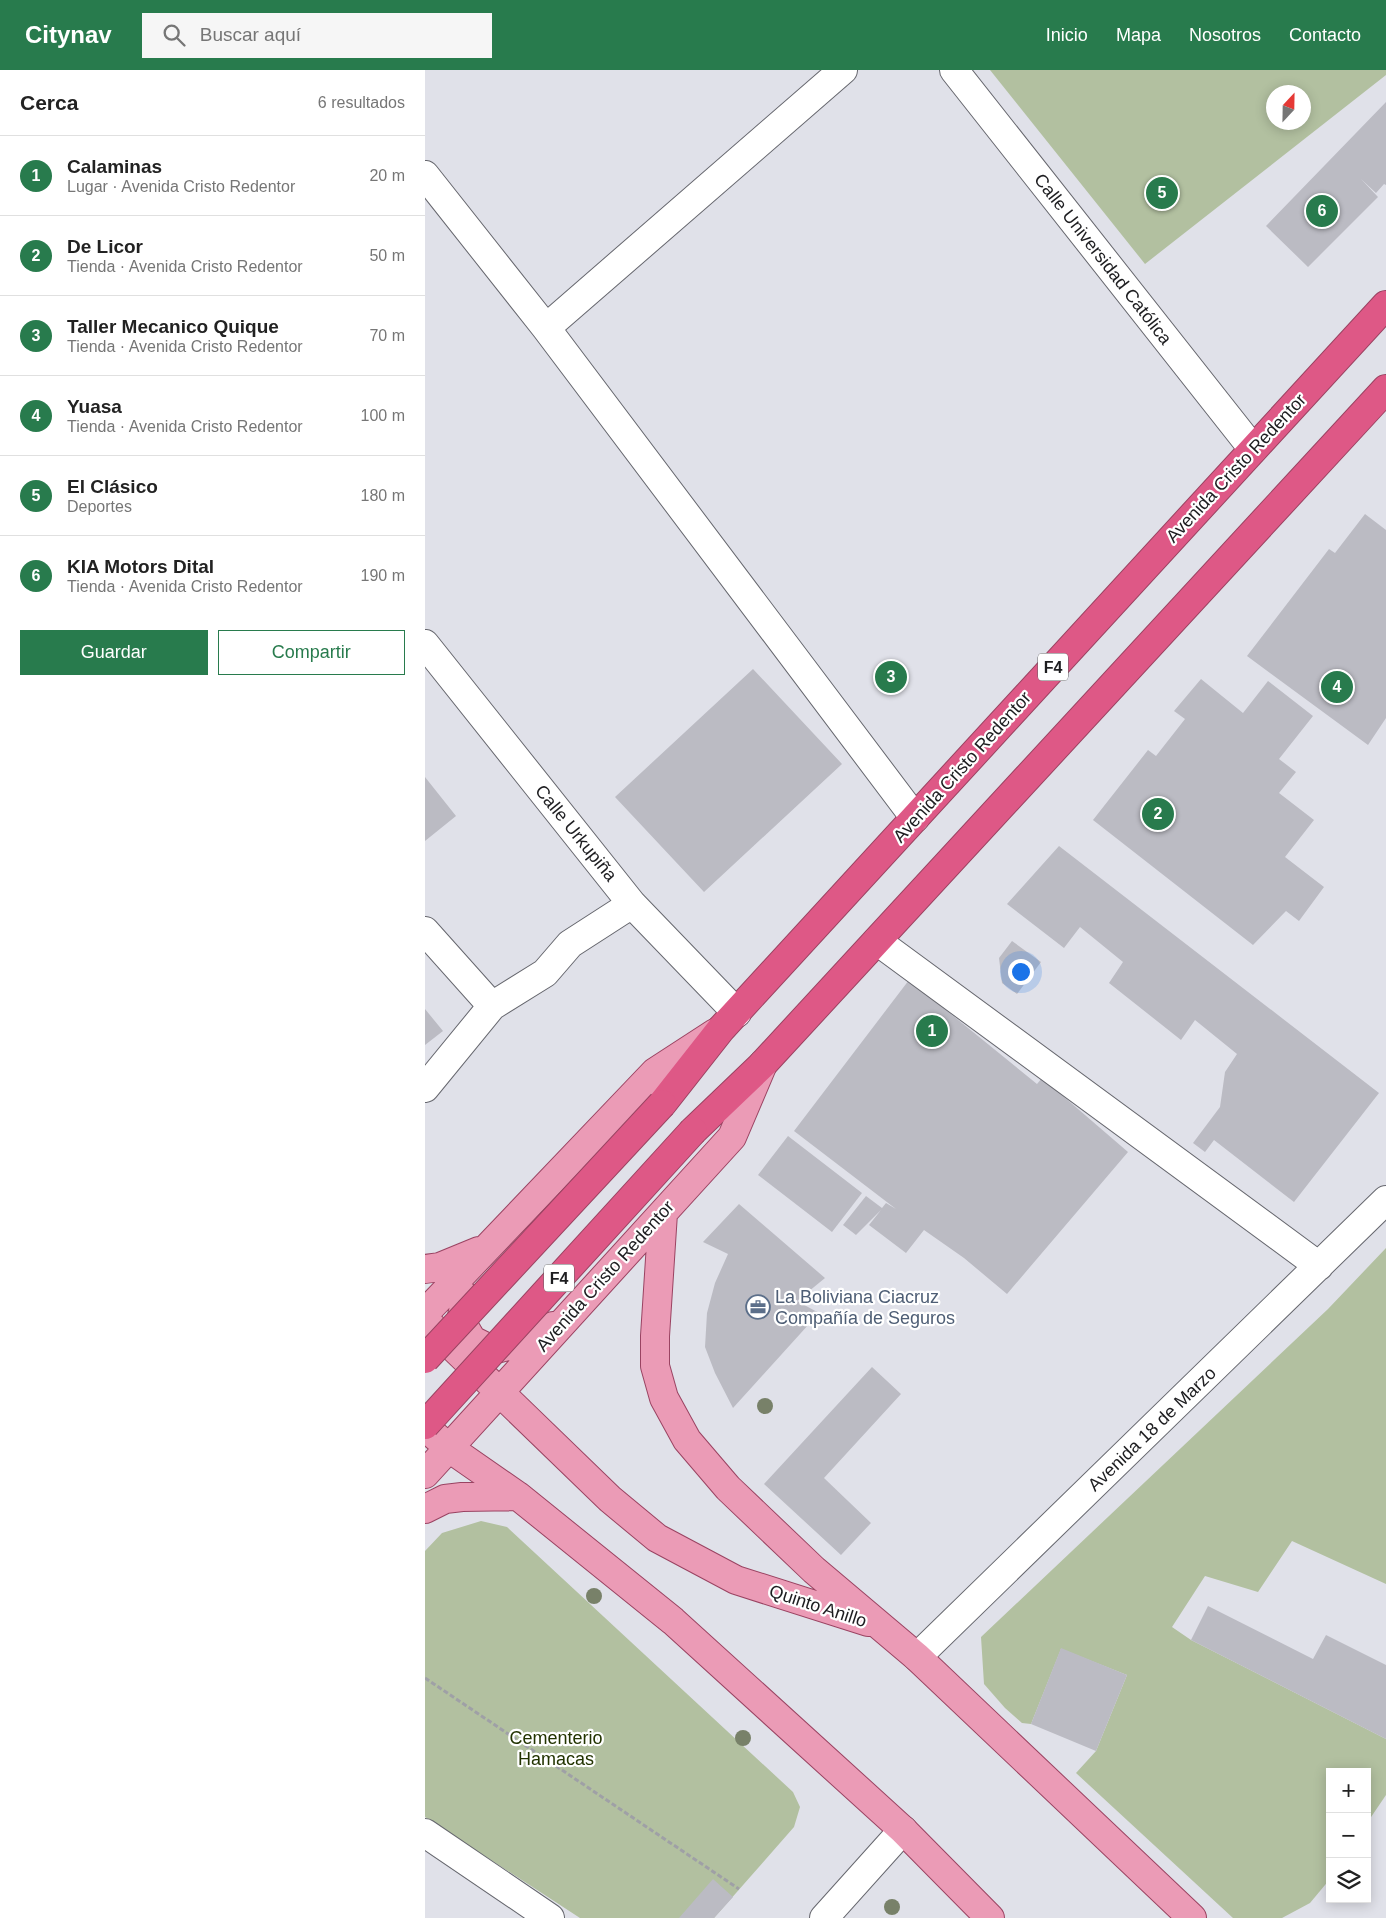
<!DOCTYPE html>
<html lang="es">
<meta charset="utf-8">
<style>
body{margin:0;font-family:Helvetica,sans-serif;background:#f6f6f6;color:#222}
.controls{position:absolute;right:15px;bottom:15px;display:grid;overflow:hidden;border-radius:0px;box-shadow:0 2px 12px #0003}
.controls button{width:45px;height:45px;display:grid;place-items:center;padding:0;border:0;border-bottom:1px solid #e0e0e0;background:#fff;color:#222;font:25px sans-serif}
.compass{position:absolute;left:841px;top:15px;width:45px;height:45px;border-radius:50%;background:#fff;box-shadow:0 2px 12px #0003;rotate:22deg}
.you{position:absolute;left:595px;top:901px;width:18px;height:18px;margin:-12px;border:4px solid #fff;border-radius:50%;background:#1a73e8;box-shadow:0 0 0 8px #1a73e833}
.badge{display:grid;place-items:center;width:32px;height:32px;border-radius:50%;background:#287b4d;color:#fff;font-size:16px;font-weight:700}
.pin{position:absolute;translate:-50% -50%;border:2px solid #fff;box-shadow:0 1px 5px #0006}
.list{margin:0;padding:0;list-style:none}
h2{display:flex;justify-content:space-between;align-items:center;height:65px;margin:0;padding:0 20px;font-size:21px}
h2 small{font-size:16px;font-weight:400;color:#767676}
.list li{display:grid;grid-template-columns:32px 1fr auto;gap:15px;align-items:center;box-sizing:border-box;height:80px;padding:0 20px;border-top:1px solid #e0e0e0}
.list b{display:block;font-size:19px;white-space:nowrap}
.list p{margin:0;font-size:16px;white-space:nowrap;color:#767676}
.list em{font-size:16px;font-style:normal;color:#767676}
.actions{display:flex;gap:10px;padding:15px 20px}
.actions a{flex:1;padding:11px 0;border:1px solid #287b4d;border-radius:0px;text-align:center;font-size:18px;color:#287b4d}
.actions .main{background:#287b4d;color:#fff}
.icon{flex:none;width:28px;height:28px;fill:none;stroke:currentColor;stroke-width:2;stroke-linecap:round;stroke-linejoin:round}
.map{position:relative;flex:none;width:961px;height:1848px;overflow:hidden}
header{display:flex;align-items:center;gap:30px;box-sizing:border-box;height:70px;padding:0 25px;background:#287b4d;color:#fff}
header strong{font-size:24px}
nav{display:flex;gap:28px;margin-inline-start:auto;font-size:18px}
.search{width:350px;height:45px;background:#f6f6f6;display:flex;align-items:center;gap:12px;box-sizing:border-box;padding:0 18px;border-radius:0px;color:#767676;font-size:19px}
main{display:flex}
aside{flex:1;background:#fff}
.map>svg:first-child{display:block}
.green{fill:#b2c0a0;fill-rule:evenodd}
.building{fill:#bbbbc3}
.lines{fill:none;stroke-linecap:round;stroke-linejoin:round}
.minor-casing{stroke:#66676e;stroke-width:30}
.major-casing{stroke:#9a4362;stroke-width:30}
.highway-casing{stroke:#9a4362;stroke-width:30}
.path{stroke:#9fa0a6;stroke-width:3;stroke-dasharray:5 2.5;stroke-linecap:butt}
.minor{stroke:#fff;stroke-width:28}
.major{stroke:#eb9bb6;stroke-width:28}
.highway{stroke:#de5886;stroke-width:28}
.highway-bridge-casing{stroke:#9a4362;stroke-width:30;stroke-linecap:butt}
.highway-bridge{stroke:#de5886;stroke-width:28}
.tree{fill:#788169}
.labels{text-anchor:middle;stroke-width:4.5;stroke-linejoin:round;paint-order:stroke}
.shield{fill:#fff;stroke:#616163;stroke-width:1}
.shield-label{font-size:16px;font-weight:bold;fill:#1d1d20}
.street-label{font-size:18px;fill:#1d1d20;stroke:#fff}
.service-label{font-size:18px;fill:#4e5e75;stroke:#fff;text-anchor:start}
.park-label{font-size:18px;fill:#230;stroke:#fff}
</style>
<header>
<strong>Citynav</strong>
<div class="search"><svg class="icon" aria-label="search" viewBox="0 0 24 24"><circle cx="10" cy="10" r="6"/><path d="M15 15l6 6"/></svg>Buscar aquí</div>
<nav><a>Inicio</a><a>Mapa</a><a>Nosotros</a><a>Contacto</a></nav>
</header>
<main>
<aside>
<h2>Cerca<small>6 resultados</small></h2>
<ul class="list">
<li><span class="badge">1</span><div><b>Calaminas</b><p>Lugar · Avenida Cristo Redentor</p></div><em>20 m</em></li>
<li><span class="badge">2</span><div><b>De Licor</b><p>Tienda · Avenida Cristo Redentor</p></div><em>50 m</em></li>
<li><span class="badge">3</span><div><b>Taller Mecanico Quique</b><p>Tienda · Avenida Cristo Redentor</p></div><em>70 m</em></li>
<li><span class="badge">4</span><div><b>Yuasa</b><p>Tienda · Avenida Cristo Redentor</p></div><em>100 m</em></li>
<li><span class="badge">5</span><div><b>El Clásico</b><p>Deportes</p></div><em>180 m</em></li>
<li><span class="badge">6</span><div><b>KIA Motors Dital</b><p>Tienda · Avenida Cristo Redentor</p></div><em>190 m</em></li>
</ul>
<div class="actions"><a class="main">Guardar</a><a>Compartir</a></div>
</aside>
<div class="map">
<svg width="961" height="1848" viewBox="0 0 961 1848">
<rect width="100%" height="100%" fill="#e0e1e9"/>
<path class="green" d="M565,0H961V5L720,194ZM878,22V52H848V22Z
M961,1178V1514L867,1471L833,1522L780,1506L747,1557L766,1570L961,1669V1725L942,1753V1702H905V1809L885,1833L857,1848H808L651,1703L671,1681L702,1605L636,1579L606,1654L597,1653L580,1638L559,1614L556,1567L903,1239Z
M56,1451L82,1457L368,1722L375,1737L369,1757L289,1848H155L0,1747V1481L17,1463Z"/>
<path class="building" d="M961,32V115L959,114L951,123L936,109L953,127L883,197L841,156Z
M940,444L961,460V648L943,675L822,586L904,479L910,483Z
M328,599L417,694L279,822L190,727Z
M776,609L818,643L843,611L888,646L854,689L871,702L854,723L889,750L860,787L899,817L874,851L861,841L828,875L668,750L723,680L731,686L760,649L749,641Z
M0,707L31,746L0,771Z
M634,776L954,1023L869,1132L789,1070L780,1082L768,1073L795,1037L800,1002L812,984L770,950L756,970L684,913L698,892L655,857L639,878L582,834Z
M587,871L616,892L592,924L577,913L574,888Z
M484,910L612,1014L617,1008L703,1082L582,1224L539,1188L499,1160L481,1183L444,1155L456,1140L431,1165L418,1155L441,1126L457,1138L461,1133L471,1139L369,1061Z
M0,939L18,961L0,975Z
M363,1066L437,1123L407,1162L333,1105Z
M314,1134L400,1208L372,1231L394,1243L308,1338L290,1303L280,1277L282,1243L290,1213L303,1184L278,1172Z
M447,1297L476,1324L399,1408L446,1453L416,1485L339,1414Z
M783,1536L888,1589L901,1565L961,1595V1669L766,1570Z
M636,1578L702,1605L671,1681L606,1654Z
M288,1809L308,1827L289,1848H254Z"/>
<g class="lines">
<g class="minor-casing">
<path id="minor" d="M529,0L828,379
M0,105L121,258L490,748
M121,258L418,0
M0,574L207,834L312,943
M0,861L67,936L120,903L145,874L207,834
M452,871L894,1196
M0,1018L67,936
M492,1587L961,1130
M0,1763L125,1848
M399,1848L478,1760"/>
</g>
<g class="major-casing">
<path id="major" d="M238,1143L230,1266V1296L239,1328L262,1370L303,1418L389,1500L492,1587L767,1848
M0,1199L15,1197L54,1181
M41,1227L36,1251L47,1270L67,1280L103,1271L128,1256
M0,1243L230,1002L290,963
M0,1250L185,1429L232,1468L311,1510L443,1552
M0,1357L24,1378L93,1426L248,1551L478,1760L565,1848
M0,1404L307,1067L338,994
M0,1439L20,1429L37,1427L93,1426"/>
</g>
<g class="highway-casing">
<path id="highway" d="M237,1034L296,959L961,235
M268,1061L338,994L961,319"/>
</g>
<path class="path" d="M0,1608L314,1819"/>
<use href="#minor" class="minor"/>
<use href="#major" class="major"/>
<use href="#highway" class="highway"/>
<g class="highway-bridge-casing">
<path id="highway-bridge" d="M0,1289L237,1034
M0,1355L268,1061"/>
</g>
<use href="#highway-bridge" class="highway-bridge"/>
</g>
<g class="tree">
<circle cx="340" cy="1336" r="8"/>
<circle cx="169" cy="1526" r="8"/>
<circle cx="318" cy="1668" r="8"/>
<circle cx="467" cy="1837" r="8"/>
</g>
<defs>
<g id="office-ring" transform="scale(1.25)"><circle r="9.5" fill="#fff" stroke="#5c6f8a" stroke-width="1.5"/><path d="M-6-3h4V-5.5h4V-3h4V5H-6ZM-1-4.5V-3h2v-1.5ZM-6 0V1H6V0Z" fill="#5c6f8a"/></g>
</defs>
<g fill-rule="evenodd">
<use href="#office-ring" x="333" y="1237"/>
</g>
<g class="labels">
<g class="shield">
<rect x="613" y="583.5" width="30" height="27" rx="4"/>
<rect x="119" y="1194.5" width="30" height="27" rx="4"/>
</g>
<g class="shield-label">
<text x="628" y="603">F4</text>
<text x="134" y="1214">F4</text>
</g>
<g class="street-label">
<text transform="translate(678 189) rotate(52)" y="6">Calle Universidad Católica</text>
<text transform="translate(811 398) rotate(-47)" y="6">Avenida Cristo Redentor</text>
<text transform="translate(537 697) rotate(-48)" y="6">Avenida Cristo Redentor</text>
<text transform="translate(151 763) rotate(51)" y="6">Calle Urkupiña</text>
<text transform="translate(180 1206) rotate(-48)" y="6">Avenida Cristo Redentor</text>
<text transform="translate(727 1359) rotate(-44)" y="6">Avenida 18 de Marzo</text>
<text transform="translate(393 1536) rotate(18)" y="6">Quinto Anillo</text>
</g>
<g class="service-label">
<text x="350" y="1233">La Boliviana Ciacruz<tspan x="350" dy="21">Compañía de Seguros</tspan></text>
</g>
<g class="park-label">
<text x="131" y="1674">Cementerio<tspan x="131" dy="21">Hamacas</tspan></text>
</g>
</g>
</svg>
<div class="controls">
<button>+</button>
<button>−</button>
<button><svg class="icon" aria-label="layers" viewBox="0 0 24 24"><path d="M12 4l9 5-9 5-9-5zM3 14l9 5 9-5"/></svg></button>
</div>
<svg class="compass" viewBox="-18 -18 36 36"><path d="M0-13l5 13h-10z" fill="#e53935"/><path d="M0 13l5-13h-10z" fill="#767676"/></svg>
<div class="you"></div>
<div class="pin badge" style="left:507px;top:961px">1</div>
<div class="pin badge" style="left:733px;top:744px">2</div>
<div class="pin badge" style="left:466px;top:607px">3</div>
<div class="pin badge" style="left:912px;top:617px">4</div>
<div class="pin badge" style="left:737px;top:123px">5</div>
<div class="pin badge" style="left:897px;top:141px">6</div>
</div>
</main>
